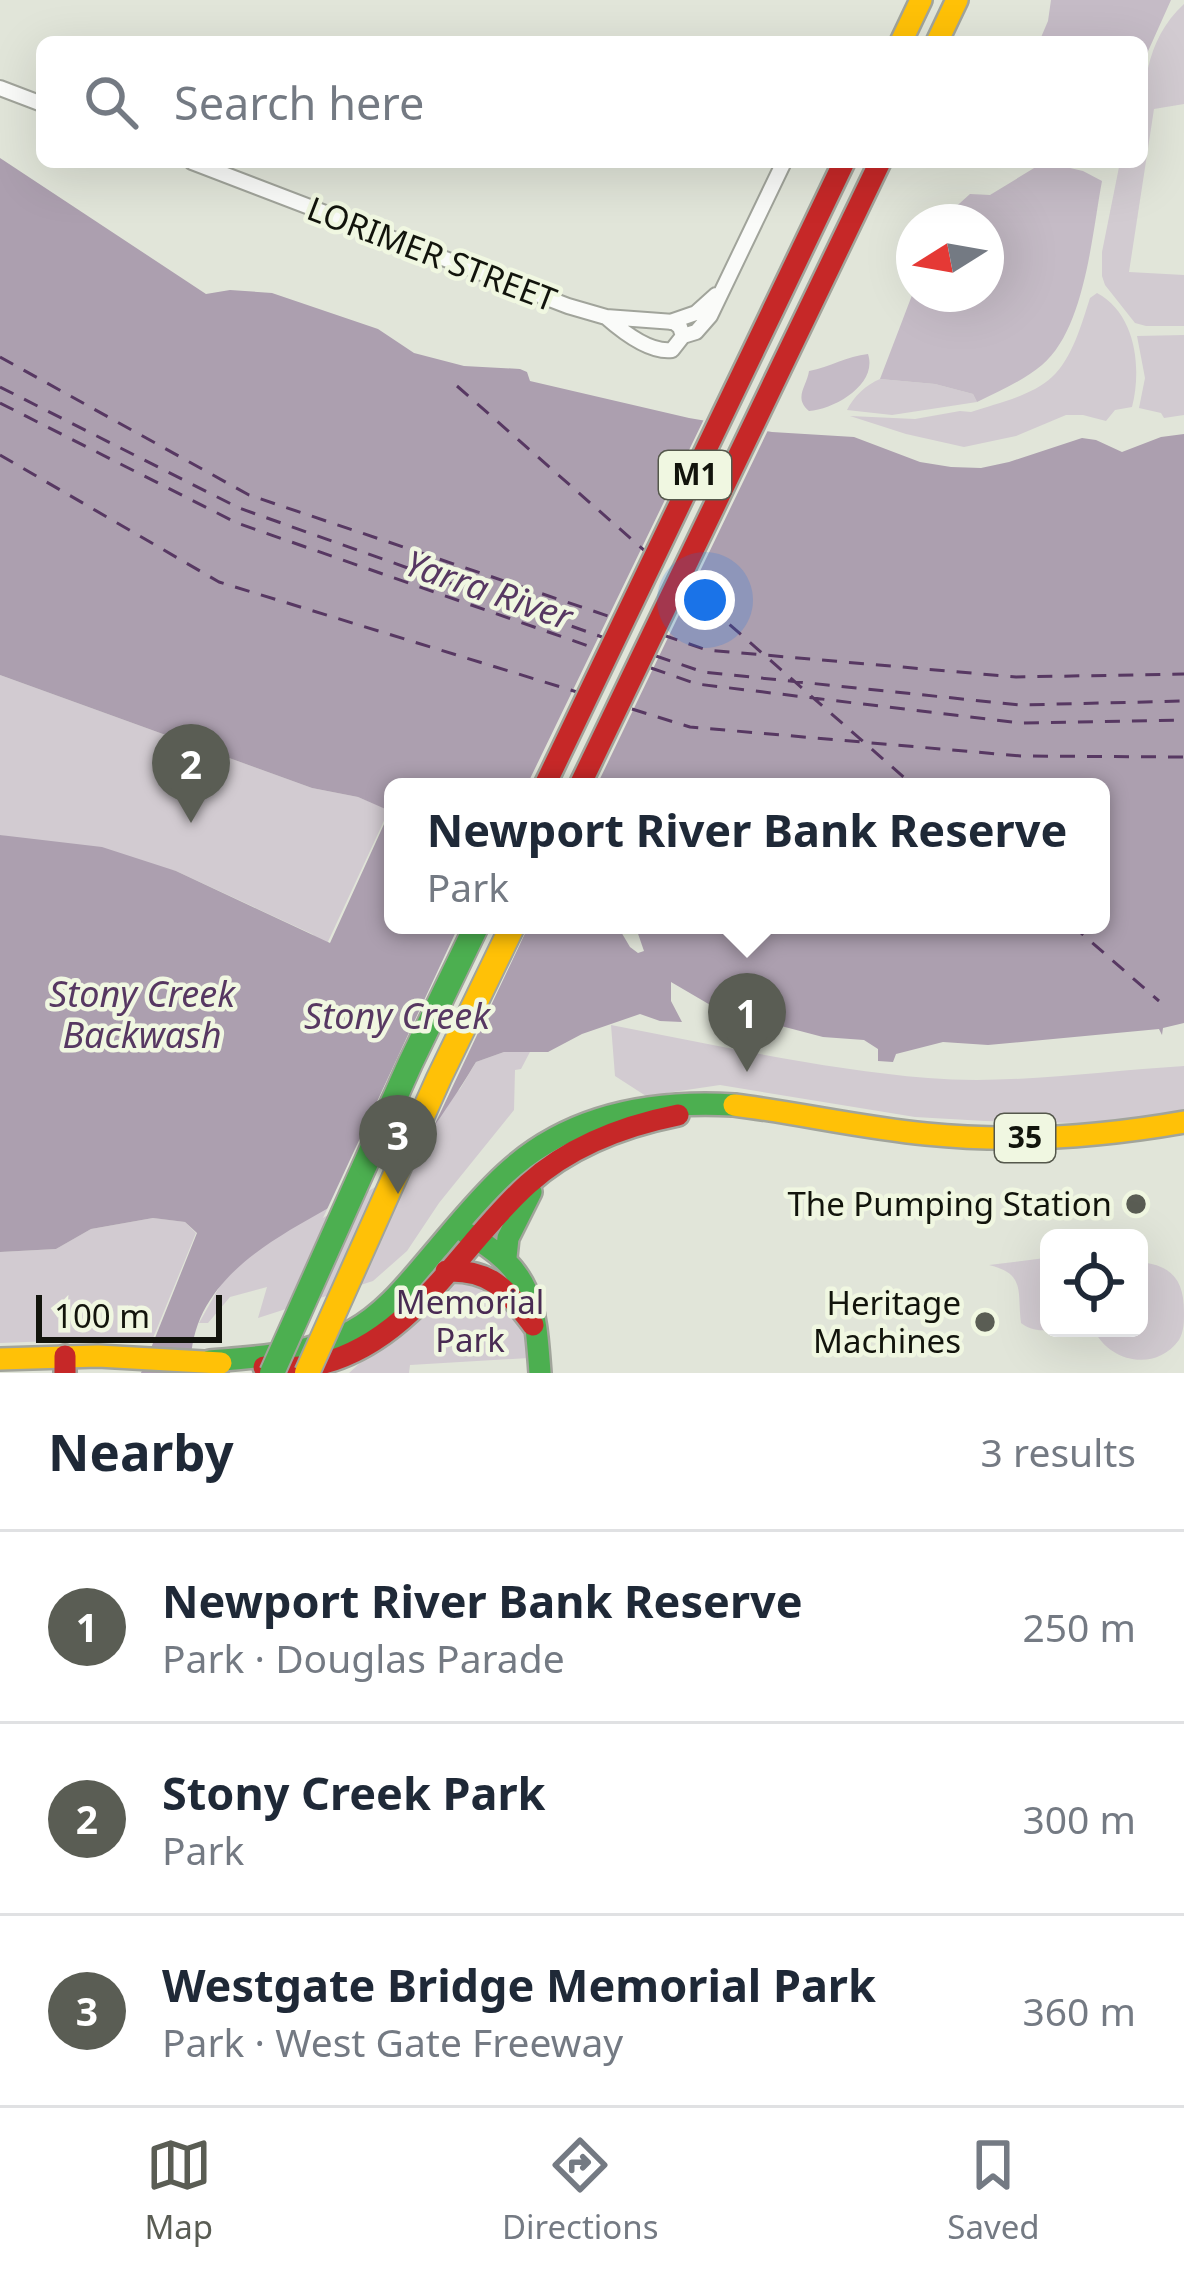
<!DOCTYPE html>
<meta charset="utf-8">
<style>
body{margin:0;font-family:"Noto Sans",sans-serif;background:#f2f2f3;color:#1f2937}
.controls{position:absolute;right:36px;bottom:36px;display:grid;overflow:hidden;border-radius:18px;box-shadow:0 12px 48px #0002}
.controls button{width:108px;height:108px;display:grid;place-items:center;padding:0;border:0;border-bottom:3px solid #e0e1e3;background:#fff;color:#1f2937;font:60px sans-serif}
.compass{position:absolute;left:896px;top:204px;width:108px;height:108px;border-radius:50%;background:#fff;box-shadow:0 12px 48px #0002;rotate:259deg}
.scale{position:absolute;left:36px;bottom:30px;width:186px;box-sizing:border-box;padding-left:12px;border:6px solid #12140c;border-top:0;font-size:33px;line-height:42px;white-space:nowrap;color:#12140c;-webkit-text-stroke:9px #f0f7e1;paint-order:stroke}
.you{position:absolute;left:705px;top:600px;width:42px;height:42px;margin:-30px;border:9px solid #fff;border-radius:50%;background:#1a73e8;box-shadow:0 0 0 18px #1a73e833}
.badge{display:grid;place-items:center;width:78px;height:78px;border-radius:50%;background:#5a5d54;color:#fff;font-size:39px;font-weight:700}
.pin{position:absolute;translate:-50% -99px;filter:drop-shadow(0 3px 6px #0008)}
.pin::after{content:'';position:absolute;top:63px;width:42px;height:36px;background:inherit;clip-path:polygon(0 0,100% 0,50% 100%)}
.popup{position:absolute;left:384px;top:778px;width:726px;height:156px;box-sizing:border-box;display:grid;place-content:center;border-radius:18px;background:#fff;filter:drop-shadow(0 3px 9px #0005);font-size:39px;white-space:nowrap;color:#747a83}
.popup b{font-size:45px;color:#1f2937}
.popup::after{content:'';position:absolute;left:50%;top:100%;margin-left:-24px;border:24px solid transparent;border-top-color:#fff}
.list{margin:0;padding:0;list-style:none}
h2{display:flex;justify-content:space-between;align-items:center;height:156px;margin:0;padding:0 48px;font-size:51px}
h2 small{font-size:39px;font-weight:400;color:#747a83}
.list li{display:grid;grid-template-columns:78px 1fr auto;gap:36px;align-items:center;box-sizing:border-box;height:192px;padding:0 48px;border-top:3px solid #e0e1e3}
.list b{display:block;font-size:45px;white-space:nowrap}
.list p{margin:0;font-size:39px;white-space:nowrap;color:#747a83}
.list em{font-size:39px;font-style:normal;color:#747a83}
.icon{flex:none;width:66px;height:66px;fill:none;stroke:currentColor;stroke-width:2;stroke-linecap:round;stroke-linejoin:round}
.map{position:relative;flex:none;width:1184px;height:1373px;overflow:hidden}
.search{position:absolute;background:#fff;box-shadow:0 12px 48px #0002;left:36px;right:36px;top:36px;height:132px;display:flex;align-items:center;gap:30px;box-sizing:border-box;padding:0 42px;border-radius:18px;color:#747a83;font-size:45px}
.sheet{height:732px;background:#fff}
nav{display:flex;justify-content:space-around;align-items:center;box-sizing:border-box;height:168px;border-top:3px solid #e0e1e3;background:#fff;font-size:33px;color:#747a83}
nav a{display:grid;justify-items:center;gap:6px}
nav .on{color:#5a5d54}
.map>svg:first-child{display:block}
.green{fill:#d2cbd1}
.forest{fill:#c5bbc6}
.water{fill:#ac9faf;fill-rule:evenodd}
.pier{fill:#e1e5d9}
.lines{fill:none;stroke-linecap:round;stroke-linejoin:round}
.ferry{stroke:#573862;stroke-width:3;stroke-dasharray:15 12;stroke-linecap:butt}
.street-casing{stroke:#a1a49b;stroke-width:18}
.fast-casing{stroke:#a1a49b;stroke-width:26}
.slow-casing{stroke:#a1a49b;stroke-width:26}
.jam-casing{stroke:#a1a49b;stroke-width:26}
.street{stroke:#fafbf9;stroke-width:14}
.fast{stroke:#4caf50;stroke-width:21}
.slow{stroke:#ffc107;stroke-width:21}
.jam{stroke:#c62828;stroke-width:21}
.fast-bridge-casing{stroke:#a1a49b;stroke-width:28;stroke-linecap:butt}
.slow-bridge-casing{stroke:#a1a49b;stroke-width:28;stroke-linecap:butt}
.fast-bridge{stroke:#4caf50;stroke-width:24}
.slow-bridge{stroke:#ffc107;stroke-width:24}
.poi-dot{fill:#5a5d54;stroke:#f0f7e1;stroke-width:4.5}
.labels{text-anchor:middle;stroke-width:9;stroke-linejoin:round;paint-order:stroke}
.shield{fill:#f0f7e1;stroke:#55584c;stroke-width:3}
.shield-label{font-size:30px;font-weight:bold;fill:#12140c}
.street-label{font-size:33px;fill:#12140c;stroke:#f0f7e1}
.poi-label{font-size:33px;fill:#12140c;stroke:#f0f7e1;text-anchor:end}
.park-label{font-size:33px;fill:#492b53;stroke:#f0f7e1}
.water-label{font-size:36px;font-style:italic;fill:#573862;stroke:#f0f7e1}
</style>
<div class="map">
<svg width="1184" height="1373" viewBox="0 0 1184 1373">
<rect width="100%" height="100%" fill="#e1e5d9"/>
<path class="green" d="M1184,4V104L1154,109L1129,272L1184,275V326H1146L1135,323L1105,285L1102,276V252L1120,162H1142C1142,106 1139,45 1184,4Z
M1097,293C1136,314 1142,368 1132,407L1115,410L1106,421L1083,415H1066L1016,436L964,447L906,434L850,416L915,419L960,411L971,412C997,403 1032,396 1052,377C1072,359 1082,323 1090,298Z
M1184,335V415L1164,418L1161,413L1139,408L1145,378L1137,336Z
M880,379L935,384L973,394L977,402L892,415L847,410C853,397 867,384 880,379Z
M0,675L312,788L358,797L389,810L326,946L312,934L176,871L0,835Z
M611,1025C716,1045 821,1069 928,1078C1010,1085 1101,1071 1184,1066V1111L1130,1124L985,1121L915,1117L720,1085L646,1096L615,1076Z
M531,1050L521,1069L515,1070L514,1110L439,1203L407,1251L373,1281L258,1318L267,1287L230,1297L208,1323H199L221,1284L251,1254L460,1089L476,1062L504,1052Z
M153,1218L185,1222L196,1233L151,1343L107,1339L0,1343V1252L56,1249L91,1229Z
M1045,1258L1049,1271V1328H1056C1044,1332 1031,1331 1021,1323C1017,1291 1026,1274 989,1265Z
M1139,1262C1172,1265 1184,1280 1184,1312C1184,1323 1184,1331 1179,1340C1155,1373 1108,1362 1093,1328H1139Z
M460,1275C498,1285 525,1319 529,1358L410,1365L409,1373H349L449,1282Z"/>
<path class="forest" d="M1051,0H1171L1145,58L1142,57V42H1039L1048,21Z
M1044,162L1083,171L1102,181C1092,234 1085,329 1042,365C1023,381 999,391 977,402L973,394L935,384L880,379L914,290V294H986V222L940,221L970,194L990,195Z
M868,354C878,384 835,409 809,411C793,398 807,386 809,371C830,367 847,356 868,354Z"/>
<path class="water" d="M0,158L206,294L230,290L272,293L378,329L414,353L464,366L520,369L527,372L530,381L689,418L772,432L854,437L920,462L951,467L981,468L1009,462L1082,438L1096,440L1122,452L1161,437L1184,434V1023L1163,1028L1162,1035L1159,1029L988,1045L943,1042L896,1054L893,1062L878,1061V1049L864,1040L823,1037L758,1020L736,1008L712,1006L671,982V1001L682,1022L660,1021L640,1014L582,1034L548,1052H504L476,1062C461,1087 422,1149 400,1165C324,1221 185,1257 191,1373H141L197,1233L185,1222L153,1218L91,1229L56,1249L0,1252V835L102,847L176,871L330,943L390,811L358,797L312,788L0,675ZM393,787H1101V925H635L644,951L638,953L630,947L617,925H393Z"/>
<path class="pier" d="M706,415L770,426L596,787H526Z
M459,925H529L425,1145L409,1167L323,1218Z"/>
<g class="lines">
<path class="ferry" d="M0,357L249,495L614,618
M457,386L645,551
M0,387L239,508L602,637
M0,403L237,523L597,649
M0,455L219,582L577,692
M689,589L915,787
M663,635L707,650L1016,677L1184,674
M656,656L703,672L1020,705L1184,701
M651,668L697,684L1020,723L1184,720
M632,709L690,727L1021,756L1184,757
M1072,925L1159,1001"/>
<g class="street-casing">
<path id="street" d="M0,88L42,104
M192,162L568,306L606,317L674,322L680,327L683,336L672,350C650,353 623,332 606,317
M670,322L696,313L716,295
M683,336L696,332L710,316L784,162"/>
</g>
<g class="fast-casing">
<path id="fast" d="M466,1233C532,1269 535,1302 540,1373
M506,1257L508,1238L531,1192
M210,1361C258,1357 309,1355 352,1331C387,1312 412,1278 437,1249C459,1223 480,1197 505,1174C568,1115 650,1100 734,1105"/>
</g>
<g class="slow-casing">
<path id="slow" d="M901,42L921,0
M937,42L957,0
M734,1105C798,1113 862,1128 926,1134C1013,1143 1099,1137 1184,1122
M0,1359L98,1356L221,1363"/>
</g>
<g class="jam-casing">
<path id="jam" d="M544,787L844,162
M579,787L880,162
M446,1271C493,1269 507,1291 533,1325
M65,1356V1373
M264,1367C282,1367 302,1369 320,1364C414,1341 460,1245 528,1184C570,1146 623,1126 678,1115"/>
</g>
<use href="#street" class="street"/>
<use href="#fast" class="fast"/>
<use href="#slow" class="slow"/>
<use href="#jam" class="jam"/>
<g class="fast-bridge-casing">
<path id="fast-bridge" d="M272,1373L410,1064L477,925"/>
</g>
<g class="slow-bridge-casing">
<path id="slow-bridge" d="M307,1373L439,1078L513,925"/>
</g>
<use href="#fast-bridge" class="fast-bridge"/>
<use href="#slow-bridge" class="slow-bridge"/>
</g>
<g class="poi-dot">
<circle cx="1136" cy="1204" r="12"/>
<circle cx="985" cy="1322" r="12"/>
</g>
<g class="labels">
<g class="shield">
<rect x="659" y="451" width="72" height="48" rx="9"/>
<rect x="995" y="1114" width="60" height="48" rx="9"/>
</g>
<g class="shield-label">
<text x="695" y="485">M1</text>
<text x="1025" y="1148">35</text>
</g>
<g class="street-label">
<text transform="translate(432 254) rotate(21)" y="12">LORIMER STREET</text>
</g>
<g class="poi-label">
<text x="1112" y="1216">The Pumping Station</text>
<text x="961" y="1315">Heritage<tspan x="961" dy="38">Machines</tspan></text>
</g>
<g class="park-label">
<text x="470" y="1314">Memorial<tspan x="470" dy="38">Park</tspan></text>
</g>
<g class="water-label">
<text transform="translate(489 590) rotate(19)" y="13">Yarra River</text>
<text x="142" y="1007">Stony Creek<tspan x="142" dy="41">Backwash</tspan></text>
<text x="397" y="1029">Stony Creek</text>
</g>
</g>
</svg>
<div class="controls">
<button><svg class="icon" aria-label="locate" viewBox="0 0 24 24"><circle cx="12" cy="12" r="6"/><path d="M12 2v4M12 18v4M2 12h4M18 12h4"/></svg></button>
</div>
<svg class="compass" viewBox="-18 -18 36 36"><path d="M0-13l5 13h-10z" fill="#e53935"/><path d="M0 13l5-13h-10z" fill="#747a83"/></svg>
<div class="scale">100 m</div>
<div class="you"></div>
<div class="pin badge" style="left:747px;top:1072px">1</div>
<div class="popup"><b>Newport River Bank Reserve</b>Park</div>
<div class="pin badge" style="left:191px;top:823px">2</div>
<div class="pin badge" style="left:398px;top:1194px">3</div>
<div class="search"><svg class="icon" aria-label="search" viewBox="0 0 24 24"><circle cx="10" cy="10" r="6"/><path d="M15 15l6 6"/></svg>Search here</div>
</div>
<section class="sheet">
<h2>Nearby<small>3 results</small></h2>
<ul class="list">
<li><span class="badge">1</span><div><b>Newport River Bank Reserve</b><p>Park · Douglas Parade</p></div><em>250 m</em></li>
<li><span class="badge">2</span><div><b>Stony Creek Park</b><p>Park</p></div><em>300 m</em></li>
<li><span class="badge">3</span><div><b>Westgate Bridge Memorial Park</b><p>Park · West Gate Freeway</p></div><em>360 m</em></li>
</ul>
</section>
<nav>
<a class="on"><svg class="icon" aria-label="map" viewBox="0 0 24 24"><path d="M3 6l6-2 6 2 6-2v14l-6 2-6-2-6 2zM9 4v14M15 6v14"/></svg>Map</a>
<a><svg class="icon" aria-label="directions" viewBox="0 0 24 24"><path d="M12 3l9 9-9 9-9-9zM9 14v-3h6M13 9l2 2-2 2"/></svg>Directions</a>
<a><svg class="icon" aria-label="saved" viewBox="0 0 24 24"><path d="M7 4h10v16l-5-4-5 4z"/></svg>Saved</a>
</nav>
